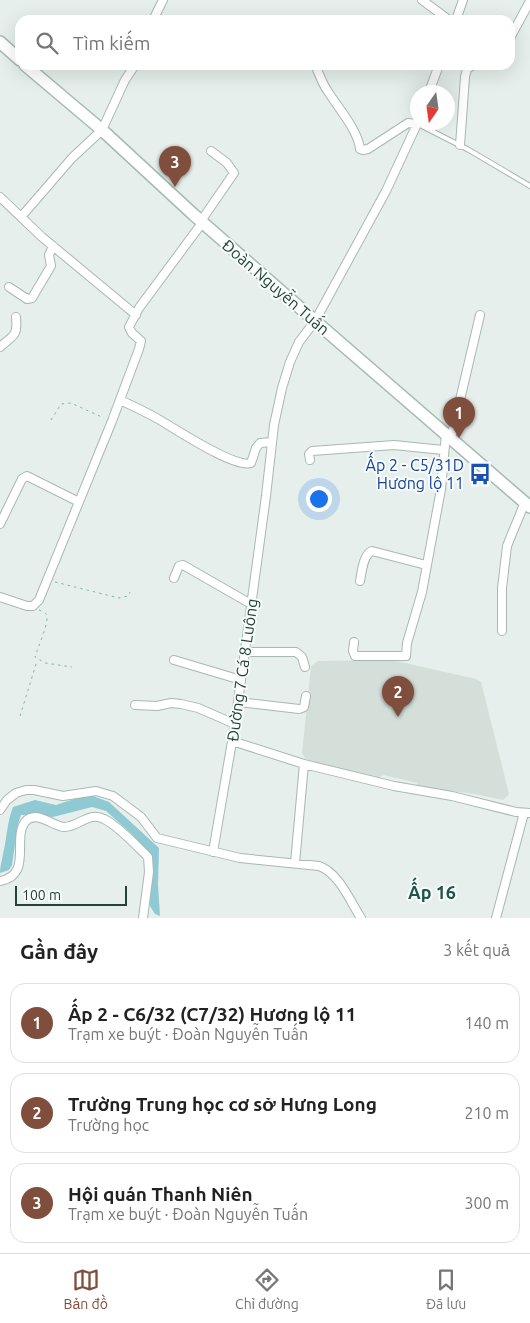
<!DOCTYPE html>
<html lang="vi">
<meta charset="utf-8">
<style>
body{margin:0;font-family:Ubuntu,sans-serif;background:#f2f2f2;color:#222}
.compass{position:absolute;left:410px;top:85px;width:45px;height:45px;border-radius:50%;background:#fff;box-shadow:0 5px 20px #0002;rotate:193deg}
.scale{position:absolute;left:15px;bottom:12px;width:112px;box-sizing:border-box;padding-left:5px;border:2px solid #24423a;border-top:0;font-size:14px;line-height:18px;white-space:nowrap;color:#24423a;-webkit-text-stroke:4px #f7fbf9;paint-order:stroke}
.you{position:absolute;left:318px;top:498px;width:18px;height:18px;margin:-12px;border:4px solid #fff;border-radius:50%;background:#1a73e8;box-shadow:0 0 0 8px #1a73e833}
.badge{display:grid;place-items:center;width:32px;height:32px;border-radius:50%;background:#804e3d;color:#fff;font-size:16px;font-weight:700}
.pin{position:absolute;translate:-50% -41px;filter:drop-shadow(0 1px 2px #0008)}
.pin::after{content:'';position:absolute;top:26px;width:18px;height:15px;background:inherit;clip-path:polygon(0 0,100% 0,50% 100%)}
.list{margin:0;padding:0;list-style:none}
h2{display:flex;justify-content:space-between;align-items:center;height:65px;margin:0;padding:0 20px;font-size:21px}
h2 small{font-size:16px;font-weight:400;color:#767676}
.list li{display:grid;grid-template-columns:32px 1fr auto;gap:15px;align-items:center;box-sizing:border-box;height:80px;margin:0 10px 10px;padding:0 10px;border:1px solid #e0e0e0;border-radius:15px}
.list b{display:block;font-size:19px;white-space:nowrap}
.list p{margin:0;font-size:16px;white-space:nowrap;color:#767676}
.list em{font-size:16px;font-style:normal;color:#767676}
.icon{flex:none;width:28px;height:28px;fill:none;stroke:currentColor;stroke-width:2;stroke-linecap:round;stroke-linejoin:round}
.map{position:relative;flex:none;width:530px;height:918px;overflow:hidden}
.search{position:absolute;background:#fff;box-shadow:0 5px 20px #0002;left:15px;right:15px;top:15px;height:55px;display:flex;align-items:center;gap:12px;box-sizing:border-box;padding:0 18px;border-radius:15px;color:#767676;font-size:19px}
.sheet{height:335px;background:#fff}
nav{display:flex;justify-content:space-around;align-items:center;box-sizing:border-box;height:70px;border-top:1px solid #e0e0e0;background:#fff;font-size:14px;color:#767676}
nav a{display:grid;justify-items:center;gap:2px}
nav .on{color:#804e3d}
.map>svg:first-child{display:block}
.built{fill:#d4dfda}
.water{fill:#8ec9d4}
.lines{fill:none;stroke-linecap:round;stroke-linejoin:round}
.lane-casing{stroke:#a8b8b2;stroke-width:6}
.street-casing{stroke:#a8b8b2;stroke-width:10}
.secondary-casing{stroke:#a4bbb3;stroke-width:14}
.path{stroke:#86b3a5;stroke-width:1;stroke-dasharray:2.5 4;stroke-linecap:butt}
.lane{stroke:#fff;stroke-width:4}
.street{stroke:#fff;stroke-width:8}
.secondary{stroke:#fff;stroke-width:11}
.labels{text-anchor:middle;stroke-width:4;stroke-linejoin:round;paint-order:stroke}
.street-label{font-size:16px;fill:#24423a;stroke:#f7fbf9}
.transit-label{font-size:16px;fill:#164399;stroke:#f7fbf9;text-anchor:end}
.neighbourhood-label{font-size:18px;font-weight:bold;fill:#1f5548;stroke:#f7fbf9}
</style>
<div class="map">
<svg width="530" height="918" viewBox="0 0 530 918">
<rect width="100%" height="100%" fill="#e6efeb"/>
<path class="built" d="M392,660L476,679L481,682L509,794L503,800L475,794L417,787V783L384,775L376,779L308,763L302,753L311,666L318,661Z"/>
<path class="water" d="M93,796L109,802L159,848L158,885L160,916L155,914L150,906L151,866L133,835L106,811L92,807L53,817L39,815H21L18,824L12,865L9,870L0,873C0,866 2,861 3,854C7,838 7,822 13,807L35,800L56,805L80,797Z"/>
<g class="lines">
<g class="lane-casing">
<path id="lane" d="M418,124L469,150L530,186"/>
</g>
<g class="street-casing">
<path id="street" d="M422,0L449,20
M153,20L163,0
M456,20L463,0
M510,38L530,1
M315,65C319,73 322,83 327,90C338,108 358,130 360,149L363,150L368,149L408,123L417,124
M429,92L439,65
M460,145L465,77L467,69L473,65
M0,197L42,237L136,315
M21,217L72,158L102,130L125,80L135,65
M201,221L234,173L227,163L211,151
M9,287L27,299L32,298L51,266L49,255L53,246
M0,347C13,335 18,337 16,317
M120,400C133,406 146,412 158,419C174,428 235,469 251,463L256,448L260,443L272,442
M451,438L480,315
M310,460L309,454L312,451L394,445L443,450
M0,524L22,479L27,476L79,502
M174,578L179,566L183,565L251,604
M360,581C362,571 363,555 372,551L426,565
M0,597L27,606H33L39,600L112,421L139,349L141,341L132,333L129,327L139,308L202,223
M502,631V588L507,546L525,502
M354,642L353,651L355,656H406L407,643L422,592L441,489L446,434
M245,652H296L302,657L305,667
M174,660L241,680
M238,702L299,709L304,707L306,696
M135,705L157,706L171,703L181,704L198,708L235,724
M232,741L304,764L394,786L452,796L516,812L530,813
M0,810L7,800L16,793L26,790H34L63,796L96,791L113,796L141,817L157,838L240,858L319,866C339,873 350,901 361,918
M213,852L235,724L266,496L274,425L282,388L290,362L299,342L315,321L386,191L418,122
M295,863L304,764
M0,881C33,875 12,839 25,822C36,809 52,826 64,827C79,827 89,811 104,819C117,825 137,846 148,857L149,872L143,918
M496,918L524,813"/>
</g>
<g class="secondary-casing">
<path id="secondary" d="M0,42L20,60
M25,65L102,130L194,215L315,321L530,507"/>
</g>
<path class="path" d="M51,420L61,404L71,403L104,418
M55,582L119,598L128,596L130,592
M39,610C41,611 45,612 46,614C51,619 37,649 35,657L45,663L72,667
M20,716L37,661"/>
<use href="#lane" class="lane"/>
<use href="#street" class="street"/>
<use href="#secondary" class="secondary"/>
</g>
<defs>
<g id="bus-bare" transform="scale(1.725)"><path d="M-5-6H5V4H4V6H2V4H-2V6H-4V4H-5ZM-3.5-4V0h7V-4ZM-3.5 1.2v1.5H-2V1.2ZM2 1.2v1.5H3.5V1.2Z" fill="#1a4fb4" stroke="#f7fbf9" stroke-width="2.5" paint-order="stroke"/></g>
</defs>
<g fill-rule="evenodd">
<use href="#bus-bare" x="480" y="474"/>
</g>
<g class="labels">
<g class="street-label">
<text transform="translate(276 287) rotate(41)" y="6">Đoàn Nguyễn Tuấn</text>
<text transform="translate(242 670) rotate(-82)" y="6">Đường 7 Cá 8 Luông</text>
</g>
<g class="transit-label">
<text x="464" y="471">Ấp 2 - C5/31D<tspan x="464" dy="18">Hương lộ 11</tspan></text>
</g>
<g class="neighbourhood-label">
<text x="432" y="899">Ấp 16</text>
</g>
</g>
</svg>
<svg class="compass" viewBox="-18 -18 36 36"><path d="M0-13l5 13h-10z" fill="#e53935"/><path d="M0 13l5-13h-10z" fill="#767676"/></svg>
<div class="scale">100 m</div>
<div class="you"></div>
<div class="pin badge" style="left:459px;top:438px">1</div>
<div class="pin badge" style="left:398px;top:717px">2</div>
<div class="pin badge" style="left:175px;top:187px">3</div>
<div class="search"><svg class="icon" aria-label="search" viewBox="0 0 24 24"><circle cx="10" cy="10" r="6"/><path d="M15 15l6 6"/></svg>Tìm kiếm</div>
</div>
<section class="sheet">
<h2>Gần đây<small>3 kết quả</small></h2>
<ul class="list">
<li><span class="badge">1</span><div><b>Ấp 2 - C6/32 (C7/32) Hương lộ 11</b><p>Trạm xe buýt · Đoàn Nguyễn Tuấn</p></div><em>140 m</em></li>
<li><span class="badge">2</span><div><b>Trường Trung học cơ sở Hưng Long</b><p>Trường học</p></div><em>210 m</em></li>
<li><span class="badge">3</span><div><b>Hội quán Thanh Niên</b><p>Trạm xe buýt · Đoàn Nguyễn Tuấn</p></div><em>300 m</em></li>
</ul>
</section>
<nav>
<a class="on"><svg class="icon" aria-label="map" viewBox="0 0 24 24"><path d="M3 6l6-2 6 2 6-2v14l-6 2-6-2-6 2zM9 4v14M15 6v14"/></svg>Bản đồ</a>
<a><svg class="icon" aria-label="directions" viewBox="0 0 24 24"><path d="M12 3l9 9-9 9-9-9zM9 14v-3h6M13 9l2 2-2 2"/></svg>Chỉ đường</a>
<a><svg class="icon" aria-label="saved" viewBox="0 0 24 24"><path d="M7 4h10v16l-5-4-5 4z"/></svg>Đã lưu</a>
</nav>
